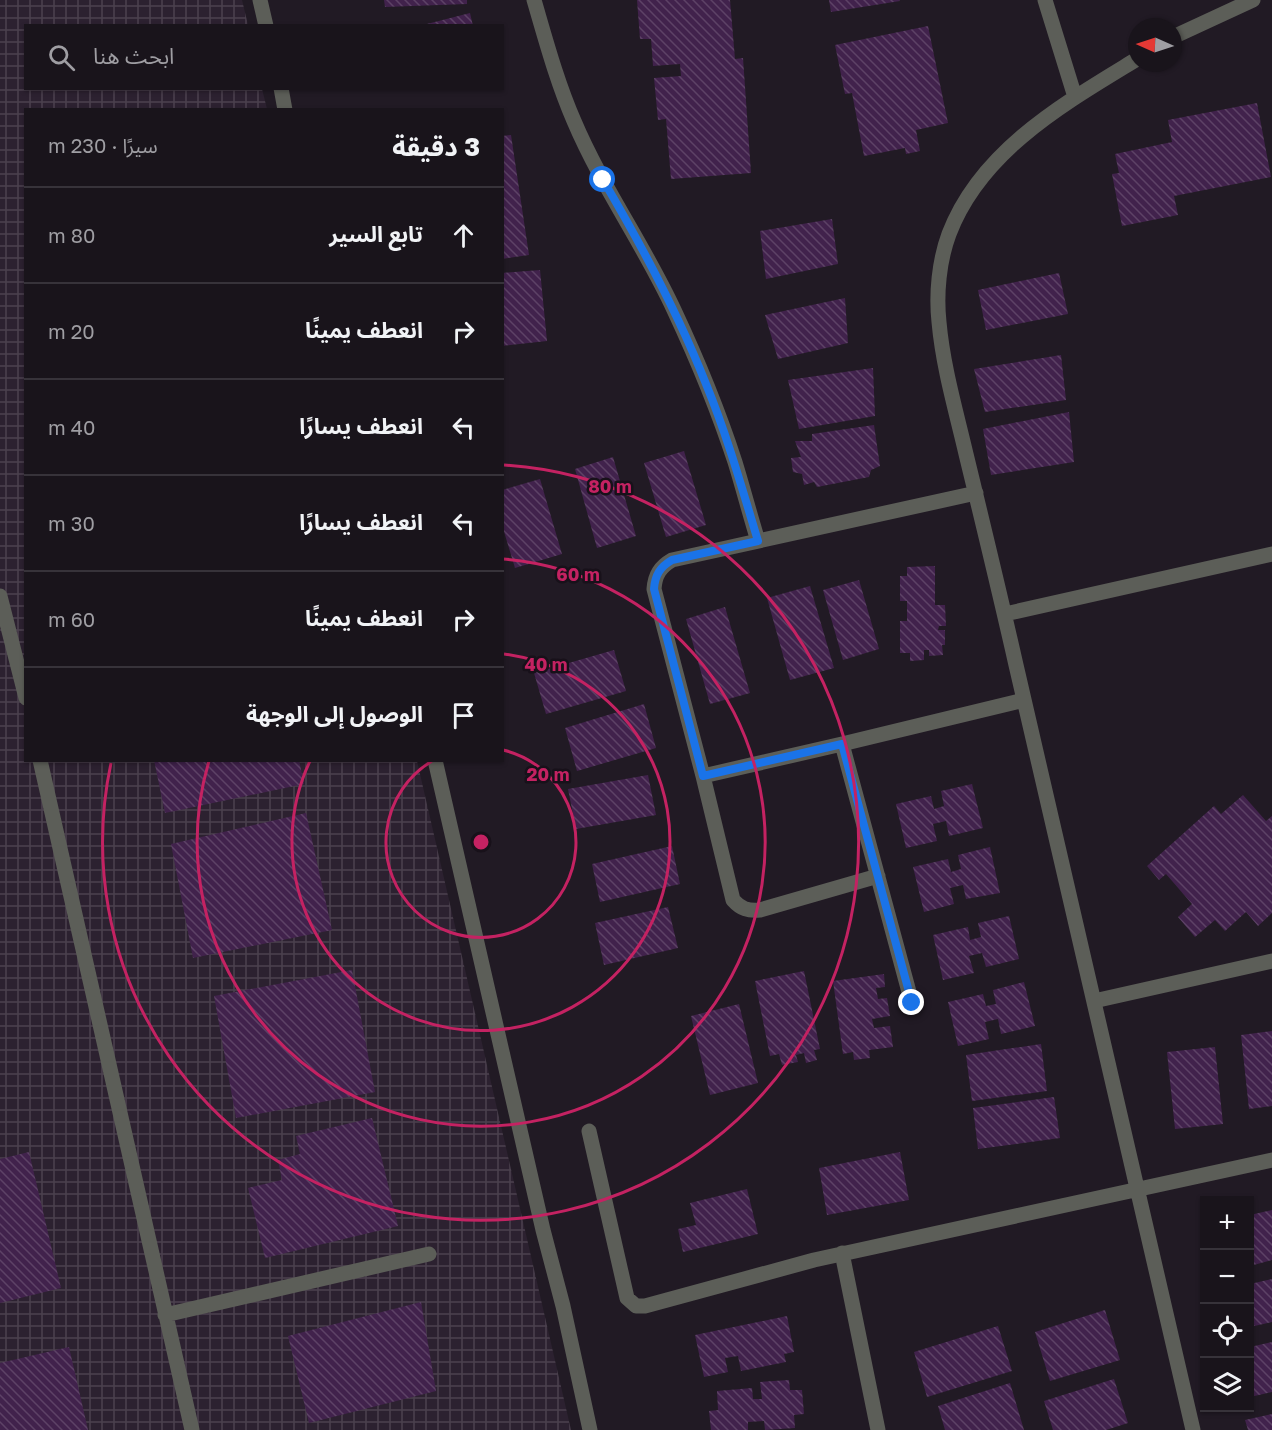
<!DOCTYPE html>
<html lang="ar">
<meta charset="utf-8">
<style>
body{margin:0;font-family:"Golos Text","Noto Sans Arabic",sans-serif;background:#262128;color:#f1f3f6;direction:rtl}
.controls{position:absolute;right:18px;bottom:18px;display:grid;overflow:hidden;border-radius:0px;box-shadow:0 2px 4px #0004}
.controls button{width:54px;height:54px;display:grid;place-items:center;padding:0;border:0;border-bottom:2px solid #37333a;background:#19141b;color:#f1f3f6;font:30px sans-serif}
.compass{position:absolute;left:1128px;top:18px;width:54px;height:54px;border-radius:50%;background:#19141b;box-shadow:0 2px 4px #0004;rotate:273deg}
.stop{position:absolute;width:18px;height:18px;margin:-14px;border:4px solid #1a73e8;border-radius:50%;background:#fff}
.stop.end{background:#1a73e8;border-color:#fff;box-shadow:0 2px 6px #0008}
.list{margin:0;padding:0;list-style:none}
h2{display:flex;justify-content:space-between;align-items:center;height:78px;margin:0;padding:0 24px;font-size:26px}
h2 small{font-size:20px;font-weight:400;color:#9f9ea3}
.list li{display:grid;grid-template-columns:39px 1fr auto;gap:18px;align-items:center;box-sizing:border-box;height:96px;padding:0 24px;border-top:2px solid #37333a}
.list b{display:block;font-size:22px;white-space:nowrap}
.list em{font-size:20px;font-style:normal;color:#9f9ea3}
.icon{flex:none;width:33px;height:33px;fill:none;stroke:currentColor;stroke-width:2;stroke-linecap:round;stroke-linejoin:round}
.map{position:relative;flex:none;width:1272px;height:1430px;overflow:hidden;direction:ltr}
.search{position:absolute;background:#19141b;box-shadow:0 2px 4px #0004;left:24px;top:24px;width:480px;height:66px;display:flex;align-items:center;gap:15px;box-sizing:border-box;padding:0 21px;border-radius:0px;color:#9f9ea3;font-size:22px}
.panel{position:absolute;background:#19141b;box-shadow:0 2px 4px #0004;left:24px;top:108px;width:480px;height:654px;border-radius:0px;direction:rtl}
.map>svg:first-child{display:block}
.industrial{fill:url(#industrial-grid)}
.building{fill:url(#building-back-hatch)}
.lines{fill:none;stroke-linecap:round;stroke-linejoin:round}
.minor{stroke:#5c5e58;stroke-width:15}
.route{stroke:#1a73e8;stroke-width:8}
.ring{fill:none;stroke:#c42262;stroke-width:3}
.centre{fill:#c42262;stroke:#18111a;stroke-width:3}
.ring-label{font-size:18px;text-anchor:middle;font-weight:bold;fill:#c42262;stroke:#18111a;stroke-width:5;stroke-linejoin:round;paint-order:stroke}
</style>
<div class="map">
<svg width="1272" height="1430" viewBox="0 0 1272 1430">
<defs>
<pattern id="industrial-grid" width="8" height="8" patternUnits="userSpaceOnUse" patternTransform="scale(1.5)"><rect width="8" height="8" fill="#2c2130"/><path d="M0 4h8M4 0v8" fill="none" stroke="#4b414e"/></pattern>
<pattern id="building-back-hatch" width="6" height="6" patternUnits="userSpaceOnUse" patternTransform="scale(1.5)"><rect width="6" height="6" fill="#41224c"/><path d="M-1 5l2 2M0 0l6 6M5-1l2 2" fill="none" stroke="#5d4266"/></pattern>
</defs>
<rect width="100%" height="100%" fill="#211a24"/>
<path class="industrial" d="M0,0H242L248,25L26,26V88L262,89L267,109L26,110V760L417,761L571,1430H0Z"/>
<path class="building" d="M384,0H467V4L385,7Z
M637,0H730L735,59L743,58L751,173L671,179L666,119L658,120L654,78L681,76L680,64L653,66L651,39H640Z
M829,0H899L900,1L831,12Z
M470,13L473,26H424L423,25Z
M928,26L948,123L916,130L920,151L906,154L905,148L864,156L852,93L845,94L835,45Z
M1257,103L1271,177L1174,196L1178,215L1122,226L1112,174L1119,173L1115,154L1172,142L1168,120Z
M511,135L529,255L502,259V136Z
M832,219L838,264L766,279L760,231Z
M540,270L547,341L502,346V273Z
M1059,273L1068,314L986,330L978,290Z
M845,298L848,343L778,359L765,315Z
M1061,355L1066,400L985,412L974,369Z
M873,368L875,416L799,429L788,380Z
M1069,412L1074,462L991,475L983,429Z
M874,425L880,466L871,470L869,477L817,487L814,482L804,485L802,474L793,472L791,458L801,457L795,441H812V434Z
M684,451L706,525L666,537L644,463Z
M613,457L636,536L597,548L575,469Z
M540,479L562,554L515,568L502,525V490Z
M935,566V605H945L946,626H939L938,630H945V645H942L943,655L929,656V650H924V660L910,661V653H900V621H907V601H900V576H907V567Z
M859,580L879,649L843,660L823,590Z
M810,586L834,668L790,680L767,598Z
M725,607L750,693L710,704L686,619Z
M614,650L626,691L546,714L534,673Z
M644,704L656,748L577,771L565,728Z
M154,760H299L304,784L165,813Z
M648,775L656,815L576,829L568,789Z
M972,784L983,828L949,836L946,821L933,824L937,841L906,848L896,804L931,796L934,809L944,806L941,791Z
M1243,795L1266,821L1272,816V913L1258,926L1246,912L1225,931L1215,920L1195,937L1178,917L1192,904L1166,874L1159,880L1147,866L1214,806L1221,814Z
M306,813L332,930L193,958L171,844Z
M672,846L680,884L600,902L592,864Z
M990,847L1000,893L966,899L963,885L950,888L954,904L924,912L913,867L948,859L951,872L961,869L958,855Z
M668,907L678,948L604,965L595,923Z
M1009,916L1019,959L986,967L982,953L969,956L974,973L943,980L933,935L968,927L970,940L981,937L978,923Z
M352,970L375,1092L236,1118L214,996Z
M804,971L820,1049L814,1050L817,1060L806,1063L804,1053L796,1055L798,1062L782,1065L779,1054L770,1056L755,981Z
M884,974L885,987L876,988L878,999L887,998L890,1016L872,1019L874,1028L890,1026L893,1047L869,1050L870,1058L854,1060L853,1052L843,1054L833,981Z
M1024,982L1035,1026L1001,1034L998,1019L985,1022L989,1039L958,1046L948,1002L983,994L986,1006L996,1004L993,990Z
M739,1004L758,1083L710,1095L691,1016Z
M1272,1031V1106L1249,1109L1241,1035Z
M1041,1044L1047,1091L972,1101L966,1055Z
M1215,1047L1223,1124L1175,1129L1167,1052Z
M1054,1097L1060,1138L978,1149L973,1108Z
M372,1118L398,1226L265,1258L248,1188L282,1180L278,1160L300,1154L296,1136Z
M29,1152L61,1288L0,1303V1159Z
M900,1152L909,1200L827,1215L819,1168Z
M747,1189L758,1234L683,1252L678,1229L696,1225L690,1203Z
M1272,1210V1260L1250,1266V1215Z
M1272,1279V1322L1250,1327V1284Z
M421,1302L436,1391L309,1423L288,1336Z
M1105,1310L1120,1360L1050,1381L1035,1332Z
M787,1316L794,1352L784,1354L786,1362L741,1371L738,1356L725,1358L728,1372L704,1377L695,1335Z
M998,1326L1012,1371L927,1397L914,1352Z
M1272,1342V1392L1250,1397V1347Z
M69,1347L88,1430H0V1363Z
M1114,1379L1128,1423L1106,1430H1053L1044,1401Z
M789,1380L790,1390H802L804,1414L794,1415L795,1428L765,1430L764,1421L748,1422V1430H711L709,1411L718,1410L717,1391L752,1388L753,1399H762L760,1382Z
M1010,1383L1024,1430H945L938,1406Z
M1272,1414V1430H1248L1245,1420Z"/>
<g class="lines">
<path class="minor" d="M260,0L266,26
M534,0C546,41 557,82 574,121C602,187 644,245 674,310C697,359 718,410 735,462C743,488 750,515 758,541
M1045,0L1075,97
M1173,37L1253,0
M1137,59C1065,103 981,150 949,234C939,261 936,294 939,322C943,367 956,411 966,454C983,524 1000,594 1016,665C1075,920 1134,1175 1193,1430
M281,88L285,110
M0,596L26,698
M1005,614L1272,554
M842,744L912,1003
M40,760L192,1430
M435,760L543,1230L563,1306L590,1430
M703,776L842,744L1024,700
M878,876L760,910C748,911 741,909 733,900L703,776L654,589C655,575 660,567 672,560L976,493
M1094,1001L1272,961
M589,1131L627,1298L636,1306H645L814,1260L1272,1160
M842,1253L878,1430
M165,1315L429,1254"/>
</g>
<g class="lines">
<path class="route" d="M603,180C642,246 678,313 706,384C727,435 742,488 758,541L672,560C660,567 655,575 654,589L703,776L842,744L912,1003"/>
</g>
<g class="ring">
<path d="M503 750A95 95 0 1 1 432 761"/>
<path d="M504 654A189 189 0 1 1 310 761"/>
<path d="M503 559A284 284 0 1 1 209 761"/>
<path d="M504 465A378 378 0 1 1 111 763"/>
</g>
<circle cx="481" cy="842" r="9" class="centre"/>
<g class="ring-label">
<text x="610" y="493">80 m</text>
<text x="578" y="581">60 m</text>
<text x="546" y="671">40 m</text>
<text x="548" y="781">20 m</text>
</g>
</svg>
<div class="controls">
<button>+</button>
<button>−</button>
<button><svg class="icon" aria-label="locate" viewBox="0 0 24 24"><circle cx="12" cy="12" r="6"/><path d="M12 2v4M12 18v4M2 12h4M18 12h4"/></svg></button>
<button><svg class="icon" aria-label="layers" viewBox="0 0 24 24"><path d="M12 4l9 5-9 5-9-5zM3 14l9 5 9-5"/></svg></button>
</div>
<svg class="compass" viewBox="-18 -18 36 36"><path d="M0-13l5 13h-10z" fill="#e53935"/><path d="M0 13l5-13h-10z" fill="#9f9ea3"/></svg>
<div class="stop" style="left:603px;top:180px"></div>
<div class="stop end" style="left:912px;top:1003px"></div>
<div class="search"><svg class="icon" aria-label="search" viewBox="0 0 24 24"><circle cx="10" cy="10" r="6"/><path d="M15 15l6 6"/></svg>ابحث هنا</div>
<section class="panel">
<h2>3 دقيقة<small>سيرًا · 230 m</small></h2>
<ul class="list">
<li><svg class="icon" aria-label="ahead" viewBox="0 0 24 24"><path d="M12 20V5M6 11l6-6 6 6"/></svg><div><b>تابع السير</b></div><em>80 m</em></li>
<li><svg class="icon" aria-label="right" viewBox="0 0 24 24"><path d="M7 20v-9h11M14 6l5 5-5 5"/></svg><div><b>انعطف يمينًا</b></div><em>20 m</em></li>
<li><svg class="icon" aria-label="left" viewBox="0 0 24 24"><path d="M17 20v-9H6M10 6l-5 5 5 5"/></svg><div><b>انعطف يسارًا</b></div><em>40 m</em></li>
<li><svg class="icon" aria-label="left" viewBox="0 0 24 24"><path d="M17 20v-9H6M10 6l-5 5 5 5"/></svg><div><b>انعطف يسارًا</b></div><em>30 m</em></li>
<li><svg class="icon" aria-label="right" viewBox="0 0 24 24"><path d="M7 20v-9h11M14 6l5 5-5 5"/></svg><div><b>انعطف يمينًا</b></div><em>60 m</em></li>
<li><svg class="icon" aria-label="arrive" viewBox="0 0 24 24"><path d="M6 21V4h12l-3 4 3 4H6"/></svg><div><b>الوصول إلى الوجهة</b></div></li>
</ul>
</section>
</div>
